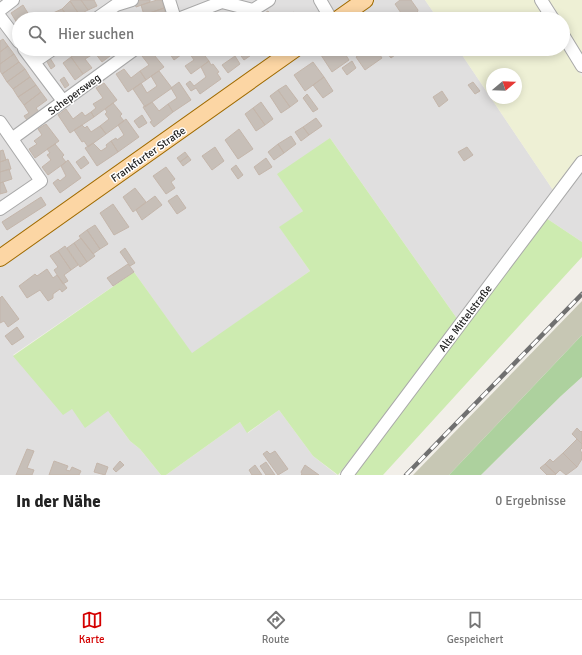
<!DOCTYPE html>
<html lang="de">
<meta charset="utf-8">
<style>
body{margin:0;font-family:Signika,sans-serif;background:#f2f2f2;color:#222}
.compass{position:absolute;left:486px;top:68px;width:36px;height:36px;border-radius:50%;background:#fff;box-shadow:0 2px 10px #0003;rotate:71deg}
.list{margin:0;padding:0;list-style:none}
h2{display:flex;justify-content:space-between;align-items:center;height:52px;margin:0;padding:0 16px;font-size:17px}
h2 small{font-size:13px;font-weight:400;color:#767676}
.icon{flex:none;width:22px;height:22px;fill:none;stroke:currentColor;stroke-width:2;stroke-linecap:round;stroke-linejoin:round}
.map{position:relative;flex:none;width:582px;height:475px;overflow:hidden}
.search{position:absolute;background:#fff;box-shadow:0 2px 10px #0003;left:12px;right:12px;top:12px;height:44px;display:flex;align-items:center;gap:10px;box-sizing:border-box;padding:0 14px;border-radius:22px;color:#767676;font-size:15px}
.sheet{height:124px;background:#fff}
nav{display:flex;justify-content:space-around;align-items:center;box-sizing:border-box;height:56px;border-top:1px solid #e0e0e0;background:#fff;font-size:11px;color:#767676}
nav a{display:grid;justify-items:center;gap:2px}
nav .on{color:#d40000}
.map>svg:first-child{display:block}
.residential{fill:#e0dfdf}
.construction{fill:#c7c7b4}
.farmland{fill:#eef0d5;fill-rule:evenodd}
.grass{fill:#cdebb0}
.forest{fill:#add19e}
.building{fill:#c7bfb8;stroke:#c4b6ab}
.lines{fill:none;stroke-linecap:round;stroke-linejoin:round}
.minor-casing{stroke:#a9a9a9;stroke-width:14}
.major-casing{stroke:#a06b00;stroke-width:18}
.minor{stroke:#fff;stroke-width:12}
.major{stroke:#fcd6a4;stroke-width:16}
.rail-casing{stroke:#707070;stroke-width:4.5}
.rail{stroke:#fff;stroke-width:3;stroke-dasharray:9;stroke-linecap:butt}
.labels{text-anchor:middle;stroke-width:3;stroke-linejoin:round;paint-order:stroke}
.street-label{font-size:11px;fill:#222;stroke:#fff}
</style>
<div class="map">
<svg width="582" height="475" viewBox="0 0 582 475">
<rect width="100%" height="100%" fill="#f2efe9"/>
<path class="residential" d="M0,0H425L438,19H19V49H458L555,193L458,320L330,138L303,211L280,228L310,271L192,354L134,272L13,355L72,409L108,411L130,441L140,449L161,475H0Z
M582,170V242L546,218Z
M582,377V475H481L561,396Z
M279,410L313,456L337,475H166L240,422L248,433Z"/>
<path class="construction" d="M582,301V335L449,475H413Z"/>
<path class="farmland" d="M425,0H534L546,19H438Z
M549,0H582V54L563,23V19H561Z
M563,46L582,77V156L555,193L458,49H563ZM492,74H516V98H492Z"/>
<path class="grass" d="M330,138L458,320L338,475L313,456L279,410L247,433L240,422L166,475H161L140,449L130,441L108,411L85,428L72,409L63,415L13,356L134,272L192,353L310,271L279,227L303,211L277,174Z
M546,218L582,242V257L383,475H352Z"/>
<path class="forest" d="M582,335V377L561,396L481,475H449Z"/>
<path class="building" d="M72,0H81L88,10L84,12L86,14L81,17L70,1Z
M81,0H94L97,6L88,10Z
M140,0H150V2L136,7L134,2Z
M157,0H162L164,8L144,15L141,5Z
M400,0H411L418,10L416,17L417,19H405L395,4Z
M70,1L81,17L78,19H70L62,9Z
M23,5L29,15L23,19H19V22L17,23L11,13Z
M164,8L167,18L145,19L144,15Z
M62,9L70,19H57L53,13Z
M268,11L274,19H260L258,17Z
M212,12L217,19H202Z
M294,12L299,19H288L287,17Z
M3,39L8,46L0,52V41Z
M8,46L14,54L0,64V52Z
M82,49H85L90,56L85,59L92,68L83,74L71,57Z
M85,49H105L110,56L102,62L95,53L90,56Z
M105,49H118V50L110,56Z
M172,49H189L174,60L168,51Z
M189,49H203L207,55L205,56L209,61L191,74L185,66L194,60L190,54L191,53Z
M236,49H260L244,60Z
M330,49H342L349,60L332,72L321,55Z
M368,49H376L382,58L365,70L356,57Z
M387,49H403L391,58L385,51Z
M150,50L164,67L146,80L140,71L149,65L142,56Z
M14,54L19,62L2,74L0,71V64Z
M235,56L240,64L228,73L222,65Z
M71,57L83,74L75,80L63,63Z
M50,58L55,66L51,69L46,60Z
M209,61L211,65L213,64L219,72L217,73L221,79L200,94L196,88L191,91L186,84L190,81L194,86L206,77L201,67Z
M352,61L356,68L347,75L342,68Z
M19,62L25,69L7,82L2,74Z
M313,62L324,77L305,91L294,75Z
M25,69L30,77L13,89L7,82Z
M124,69L131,78L140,71L146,80L128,92L116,74Z
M159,71L172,88L145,107L133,89L141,83L147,93L157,86L151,76Z
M30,77L36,85L18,97L13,89Z
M64,77L69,85L65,88L60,80Z
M324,77L333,91L323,98L313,85Z
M179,82L191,100L173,112L168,104L177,98L171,88Z
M473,82L480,91L475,94L468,85Z
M104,83L117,100L94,117L91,112L96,108L93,104L103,98L96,88Z
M36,85L41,92L24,105L18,97Z
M286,85L298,101L290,107L278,90Z
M278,90L290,107L281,113L270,96Z
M442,91L448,100L439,107L433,97Z
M41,92L47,100L36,108L39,112L27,120L24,116L29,113L24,105Z
M307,94L318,109L313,112L303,98Z
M152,102L159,111L168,104L173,112L154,127L150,122L152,121L143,107Z
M261,102L273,119L265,125L253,108Z
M113,103L122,114L120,116L124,121L106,134L100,126L109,119L105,114L107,112L105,109Z
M253,108L265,125L256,131L245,114Z
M66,109L73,119L82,112L85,116L91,112L94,117L70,133L58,115Z
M142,115L147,123L139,128L134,121Z
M316,118L322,126L309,135L303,127Z
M126,119L139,137L118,152L111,141L116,138L117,140L124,135L118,125Z
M46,124L59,141L35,158L29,149L37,144L34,141L42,135L38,129Z
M82,125L85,128L87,126L91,132L100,126L106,134L88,147L84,141L82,142L74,130Z
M303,127L309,135L301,141L295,132Z
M239,129L253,149L238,159L225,140Z
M291,136L296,144L284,153L278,144Z
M111,141L118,152L97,166L85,148L93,143L101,151L107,147L106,145Z
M55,144L64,155L62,157L66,162L48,175L42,167L51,160L47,155L50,153L47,149Z
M278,144L284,153L274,160L268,152Z
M215,147L224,161L212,170L202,156Z
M467,147L473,155L464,161L458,152Z
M3,150L6,160L0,162V151Z
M185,152L188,156L180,162L177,158Z
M84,156L89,163L81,169L76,162Z
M188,156L191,160L183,166L180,162Z
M266,158L272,167L259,175L254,167Z
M8,159L11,169L0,172V162Z
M68,160L81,178L60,193L53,183L58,179L60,181L66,176L61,166Z
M236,165L243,175L238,179L231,169Z
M166,167L175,179L171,182L175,188L166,194L153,176Z
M9,169L12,179L0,183V172Z
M3,182L7,192L0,194V183Z
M135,188L146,202L133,212L123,197Z
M177,195L186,208L177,214L168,201Z
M155,196L162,205L142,220L136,210Z
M41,197L46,205L7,230L2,222Z
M113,204L129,227L114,235L100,213Z
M95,225L108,244L100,249L87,230Z
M87,230L100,249L93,254L79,236Z
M81,238L95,256L87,262L74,243Z
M74,243L87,262L80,267L67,248Z
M65,246L78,265L71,270L58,251Z
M125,248L135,263L130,266L120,252Z
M58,251L71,270L64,275L68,281L63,284L54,270L58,267L50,256Z
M128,264L134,272L113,286L107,278Z
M47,269L53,278L57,275L67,288L62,292L60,289L53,294V298L48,301L40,290L27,298L19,286L35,274L37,276Z
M2,296L19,319L8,327L4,321L0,323V298Z
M17,327L24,337L12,345L5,336Z
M577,428L581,432L582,431V444L572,434Z
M577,439L582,444V448L580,450L582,453V459L577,467L563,453Z
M27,449L34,451L27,468L34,470L32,475H16Z
M267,451L270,454L275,451L288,469L278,475L263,454Z
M563,453L577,467L566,475L560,470L556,474L545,464L550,459L553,462Z
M54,461L68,466L66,470L70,471L72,467L81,471L79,475H49Z
M120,461L124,465L116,472L113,469Z
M266,462L275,475H266L260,466Z
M97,463L108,467L105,475L94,472Z
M545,464L556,474L555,475H547L540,468Z
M255,465L262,475H252L249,470Z
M305,465L319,475H301L302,474L301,472Z"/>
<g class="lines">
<g class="minor-casing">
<path id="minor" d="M169,0L175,19
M320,0L331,19
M541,0L553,19
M0,10L13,0
M0,17L19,42
M96,19L116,5L132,0
M178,19L222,2L253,10L269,0
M563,35L582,66
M24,49L63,101
M34,62L53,49
M0,122L41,181L0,209
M13,138L135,49
M347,475L582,162"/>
</g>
<g class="major-casing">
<path id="major" d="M338,19L365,0
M0,258L295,49"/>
</g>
<use href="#minor" class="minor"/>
<use href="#major" class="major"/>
<g class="rail-casing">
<path id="rail" d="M406,475L582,294"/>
</g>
<use href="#rail" class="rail"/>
</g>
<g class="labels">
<g class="street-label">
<text transform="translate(74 94) rotate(-36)" y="4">Schepersweg</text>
<text transform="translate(148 154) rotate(-35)" y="4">Frankfurter Straße</text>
<text transform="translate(465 318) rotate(-53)" y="4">Alte Mittelstraße</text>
</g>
</g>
</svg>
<svg class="compass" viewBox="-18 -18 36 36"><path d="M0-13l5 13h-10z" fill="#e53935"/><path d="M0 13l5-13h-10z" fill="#767676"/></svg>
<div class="search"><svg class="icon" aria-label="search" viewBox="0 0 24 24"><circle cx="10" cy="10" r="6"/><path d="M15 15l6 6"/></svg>Hier suchen</div>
</div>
<section class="sheet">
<h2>In der Nähe<small>0 Ergebnisse</small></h2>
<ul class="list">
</ul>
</section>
<nav>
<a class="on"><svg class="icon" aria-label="map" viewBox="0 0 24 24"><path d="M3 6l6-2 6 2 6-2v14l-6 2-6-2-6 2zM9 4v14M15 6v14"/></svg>Karte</a>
<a><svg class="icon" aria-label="directions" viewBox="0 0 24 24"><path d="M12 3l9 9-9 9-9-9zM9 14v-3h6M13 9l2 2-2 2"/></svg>Route</a>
<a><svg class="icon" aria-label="saved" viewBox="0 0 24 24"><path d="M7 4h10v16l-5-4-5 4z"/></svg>Gespeichert</a>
</nav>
